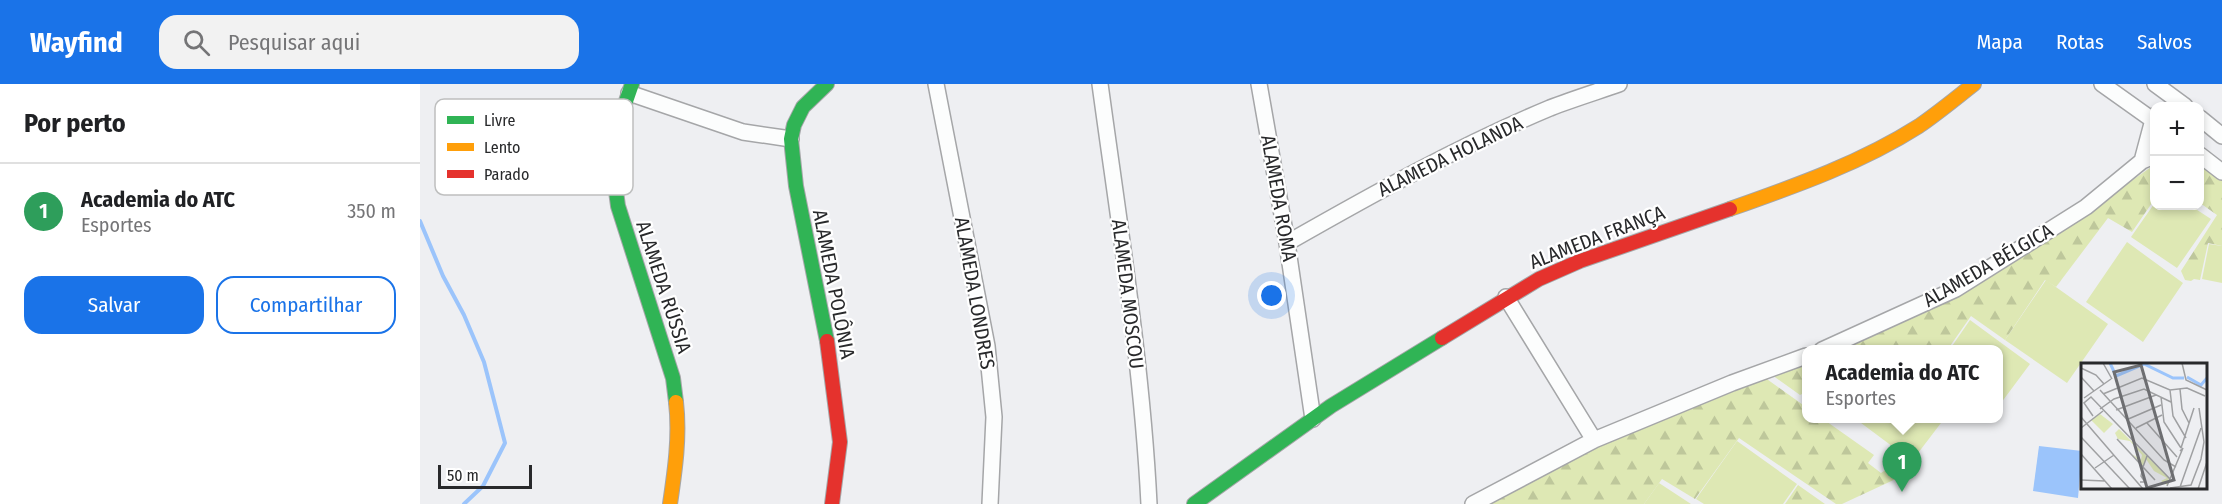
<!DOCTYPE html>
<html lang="pt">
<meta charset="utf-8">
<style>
body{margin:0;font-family:"Fira Sans Condensed",sans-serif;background:#f2f2f2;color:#202124}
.controls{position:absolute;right:18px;top:18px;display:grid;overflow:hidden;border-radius:12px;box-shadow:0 3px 9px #0003}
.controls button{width:54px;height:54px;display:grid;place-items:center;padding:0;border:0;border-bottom:2px solid #e0e0e0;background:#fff;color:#202124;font:30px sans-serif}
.scale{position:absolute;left:18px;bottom:15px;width:94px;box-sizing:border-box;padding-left:6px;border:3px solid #28292b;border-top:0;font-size:16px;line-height:21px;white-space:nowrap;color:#28292b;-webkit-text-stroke:4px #fff;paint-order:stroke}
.you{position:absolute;left:852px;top:212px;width:21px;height:21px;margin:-15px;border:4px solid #fff;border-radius:50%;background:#1a73e8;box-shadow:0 0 0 9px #1a73e833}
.badge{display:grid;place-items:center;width:39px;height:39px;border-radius:50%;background:#1a73e8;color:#fff;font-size:20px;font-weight:700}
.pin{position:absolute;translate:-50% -50px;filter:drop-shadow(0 2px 3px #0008)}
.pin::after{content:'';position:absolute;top:32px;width:21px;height:18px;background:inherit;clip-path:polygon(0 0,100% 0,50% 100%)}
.popup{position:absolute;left:1382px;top:261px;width:201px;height:78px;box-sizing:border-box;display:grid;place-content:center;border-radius:12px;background:#fff;filter:drop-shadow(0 2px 4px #0005);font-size:20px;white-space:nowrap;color:#757577}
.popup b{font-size:22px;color:#202124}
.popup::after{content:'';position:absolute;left:50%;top:100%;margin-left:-12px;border:12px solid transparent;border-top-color:#fff}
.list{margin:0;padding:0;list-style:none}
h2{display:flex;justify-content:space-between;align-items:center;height:78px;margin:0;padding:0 24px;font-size:26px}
h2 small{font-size:20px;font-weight:400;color:#757577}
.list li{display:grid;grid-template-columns:39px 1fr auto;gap:18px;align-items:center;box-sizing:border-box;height:96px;padding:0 24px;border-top:2px solid #e0e0e0}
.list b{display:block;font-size:22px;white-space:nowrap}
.list p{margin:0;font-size:20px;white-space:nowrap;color:#757577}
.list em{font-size:20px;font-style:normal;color:#757577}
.actions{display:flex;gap:12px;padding:18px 24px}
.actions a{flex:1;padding:14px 0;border:2px solid #1a73e8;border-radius:18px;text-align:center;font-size:21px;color:#1a73e8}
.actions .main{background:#1a73e8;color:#fff}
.icon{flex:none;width:33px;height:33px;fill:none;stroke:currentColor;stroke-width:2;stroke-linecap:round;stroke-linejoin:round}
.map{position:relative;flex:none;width:1802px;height:420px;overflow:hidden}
header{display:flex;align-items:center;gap:36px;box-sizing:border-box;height:84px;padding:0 30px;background:#1a73e8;color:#fff}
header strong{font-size:28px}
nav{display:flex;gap:33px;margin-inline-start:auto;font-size:21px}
.search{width:420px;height:54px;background:#f2f2f2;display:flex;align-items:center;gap:15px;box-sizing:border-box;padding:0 21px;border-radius:18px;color:#757577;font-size:22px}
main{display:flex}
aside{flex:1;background:#fff}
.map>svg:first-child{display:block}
.green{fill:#dee8b4}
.forest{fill:url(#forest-firs)}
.water{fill:#9bc4fb}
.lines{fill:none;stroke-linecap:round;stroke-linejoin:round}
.stream{stroke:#9bc4fb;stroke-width:4}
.street-casing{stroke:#a5a6a8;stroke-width:18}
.fast-casing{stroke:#a5a6a8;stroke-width:16}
.slow-casing{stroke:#a5a6a8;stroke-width:16}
.jam-casing{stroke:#a5a6a8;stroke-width:16}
.street{stroke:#fcfdfd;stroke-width:15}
.fast{stroke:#30b455;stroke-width:14}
.slow{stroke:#ff9f0a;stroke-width:14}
.jam{stroke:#e5322d;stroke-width:14}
.labels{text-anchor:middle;stroke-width:4.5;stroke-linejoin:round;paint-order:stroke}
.street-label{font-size:20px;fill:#28292b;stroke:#fff}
.inset-river{fill:none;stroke:#9bc4fb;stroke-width:3}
.inset-road{fill:none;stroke:#9fa0a2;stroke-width:1.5}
.view{fill:#6d6e71;fill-opacity:0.15;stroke:#6d6e71;stroke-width:3}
.inset-edge{fill:none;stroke:#28292b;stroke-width:3}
.key{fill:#fff;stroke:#bebfbf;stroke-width:1.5}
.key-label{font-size:16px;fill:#28292b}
</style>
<header>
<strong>Wayfind</strong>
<div class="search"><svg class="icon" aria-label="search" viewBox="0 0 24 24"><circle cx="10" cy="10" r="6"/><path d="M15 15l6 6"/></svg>Pesquisar aqui</div>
<nav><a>Mapa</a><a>Rotas</a><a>Salvos</a></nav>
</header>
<main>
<aside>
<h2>Por perto<small></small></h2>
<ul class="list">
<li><span class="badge" style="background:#2e9e5b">1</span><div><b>Academia do ATC</b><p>Esportes</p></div><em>350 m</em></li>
</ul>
<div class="actions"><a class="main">Salvar</a><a>Compartilhar</a></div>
</aside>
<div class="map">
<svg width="1802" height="420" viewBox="0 0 1802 420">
<defs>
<pattern id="forest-firs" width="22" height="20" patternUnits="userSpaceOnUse" patternTransform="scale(1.5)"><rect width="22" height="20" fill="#dee8b4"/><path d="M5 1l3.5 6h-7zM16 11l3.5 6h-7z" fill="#bec79b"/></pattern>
</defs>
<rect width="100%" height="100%" fill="#eeeff2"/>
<path class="green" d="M1734,120V122H1771L1791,135L1757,184L1711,153Z
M1707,158L1763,199L1723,258L1666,218Z
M1789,160L1802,162V199L1782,195Z
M1626,196L1688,240L1647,299L1585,256Z
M1550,236L1610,280L1578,323V266L1530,265Z
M1438,334H1524V335L1492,377L1437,336Z
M1317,357L1377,400L1363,420H1284L1276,415Z
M1239,399L1271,420H1224Z"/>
<path class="forest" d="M1780,78L1802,94V162L1788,159L1780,196L1774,195L1771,197L1765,196L1761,187L1797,131L1780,119Z
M1734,81V116L1712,148L1688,134L1636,203L1625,196L1585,256L1551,232L1528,265L1414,266L1643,145Z
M1386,277V308L1380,311L1352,291Z
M1344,293L1386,323V334L1403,335L1454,371L1448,379L1461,389L1470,383L1480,393L1422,420H1416L1319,354L1275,415L1242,395L1224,420H1069L1143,376Z
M1378,401L1405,420H1365Z"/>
<path class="water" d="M1619,362L1662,367L1658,414L1613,407Z"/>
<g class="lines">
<path class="stream" d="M0,137L23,192L44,231L64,278L85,359L63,402L44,420"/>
<g class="street-casing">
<path id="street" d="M516,0L567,262L574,333L570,420
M680,0C699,140 722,279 729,420
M839,0L867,159L893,335
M1682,0L1734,37
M1735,0L1765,22
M209,9L323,48L371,55
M1780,34L1802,52
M1780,71L1802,88
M1722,77L1734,32
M867,159C953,110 1039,62 1130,24C1153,15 1176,8 1199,0
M1086,213L1174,356
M1402,266L1536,205L1666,123L1722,77L1734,72
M1053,420L1174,356L1312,299L1386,272"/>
</g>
<g class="fast-casing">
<path id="fast" d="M212,0L197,43L193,85L198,122L253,294L256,318
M407,257L376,102L371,55L374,41L383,23L407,0
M774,420L911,322L1022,254"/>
</g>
<g class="slow-casing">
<path id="slow" d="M1310,125C1375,102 1441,79 1499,42C1518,29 1536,14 1554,0
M250,420C255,386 260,352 256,318"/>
</g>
<g class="jam-casing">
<path id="jam" d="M1022,254L1119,195L1160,177L1310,125
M407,257L420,358L412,420"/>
</g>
<use href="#street" class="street"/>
<use href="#fast" class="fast"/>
<use href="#slow" class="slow"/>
<use href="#jam" class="jam"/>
</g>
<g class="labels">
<g class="street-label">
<text transform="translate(1030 72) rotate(-26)" y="7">ALAMEDA HOLANDA</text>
<text transform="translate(859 114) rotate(80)" y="7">ALAMEDA ROMA</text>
<text transform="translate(1177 153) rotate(-21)" y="7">ALAMEDA FRANÇA</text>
<text transform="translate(1568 181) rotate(-30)" y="7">ALAMEDA BÉLGICA</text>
<text transform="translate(414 200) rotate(79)" y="7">ALAMEDA POLÔNIA</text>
<text transform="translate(244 203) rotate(72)" y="7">ALAMEDA RÚSSIA</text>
<text transform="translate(555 209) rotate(80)" y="7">ALAMEDA LONDRES</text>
<text transform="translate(708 210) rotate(83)" y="7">ALAMEDA MOSCOU</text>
</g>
</g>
<g transform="translate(1661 279)">
<rect width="126" height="126" fill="#eeeff2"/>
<path d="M19,51L32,61L23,70L10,57Z" fill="#dee8b4"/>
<path d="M38,66L88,115L86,122L80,118L86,115L73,108L65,96L62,103L51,91L60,97L61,92L49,78L37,76L34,70Z" fill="#dee8b4"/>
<path class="inset-river" d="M29,0L35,13L63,1L92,15H103M106,14L120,22L126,15"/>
<path class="inset-road" d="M22,0L31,16M101,0L105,17L126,27M0,5L15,12L23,21M0,14L13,28M99,26L101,46L108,60M19,27L83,97L95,104M89,27L92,53L105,75M22,31L61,15L89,27L106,25L124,33M80,34L83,59L100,85M3,35L30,16M19,46L33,36L63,26L90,39M35,47L75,32M12,53L3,40L10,34L89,116M0,54L62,126M45,57L80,42M66,60L96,94M0,65L22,48M55,65L81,52M0,74L49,126M36,76L62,104L60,113L64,119H59M100,85L113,45M0,91L31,126M66,93L62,104L74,117M14,105L33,92M0,117L24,118M86,123L102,85L99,88M99,124L120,65M89,125L110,122L120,96L123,79L118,45M117,126L126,99"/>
<path class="view" d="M60,2L93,117L66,125L33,9Z"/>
<rect width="126" height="126" class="inset-edge"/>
</g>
<rect x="15" y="15" width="198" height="96" rx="9" class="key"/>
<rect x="27" y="32" width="27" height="8" fill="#30b455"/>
<rect x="27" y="59" width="27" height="8" fill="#ff9f0a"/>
<rect x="27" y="86" width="27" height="8" fill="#e5322d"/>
<g class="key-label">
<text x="64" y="42">Livre</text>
<text x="64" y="69">Lento</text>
<text x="64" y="96">Parado</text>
</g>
</svg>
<div class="controls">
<button>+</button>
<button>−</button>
</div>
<div class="scale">50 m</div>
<div class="you"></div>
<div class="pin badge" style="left:1482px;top:408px;background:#2e9e5b">1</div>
<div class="popup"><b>Academia do ATC</b>Esportes</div>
</div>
</main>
